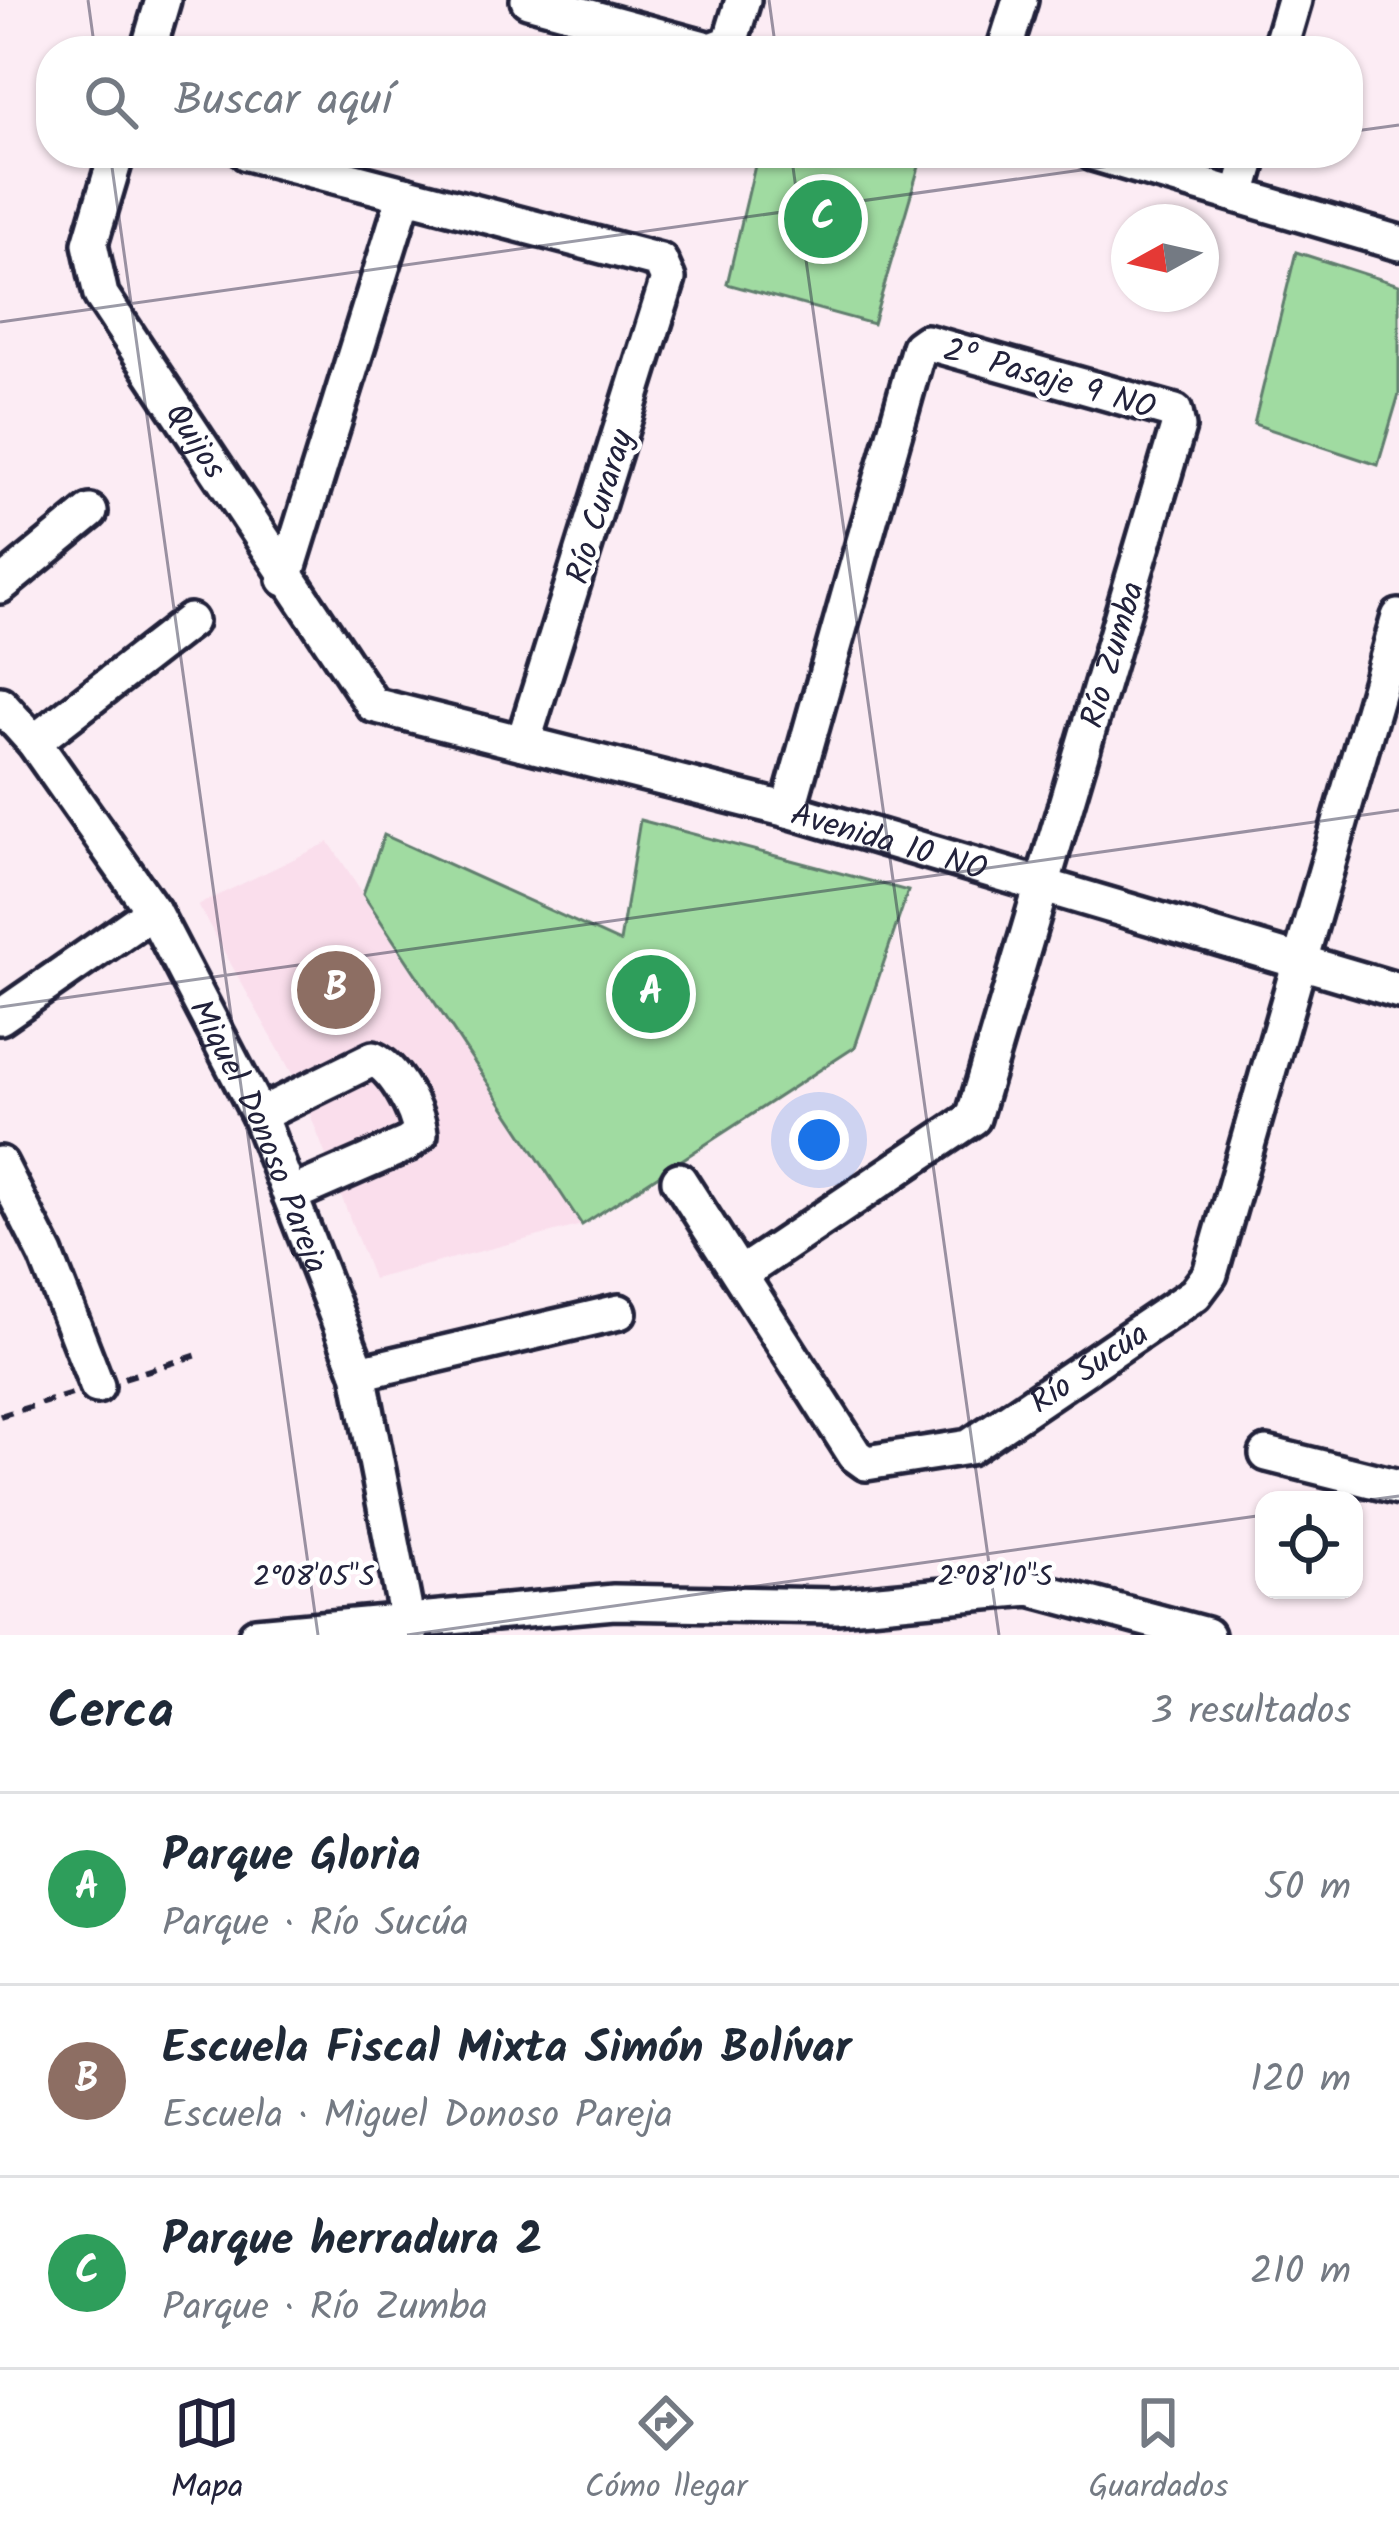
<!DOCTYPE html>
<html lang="es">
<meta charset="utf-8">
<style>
body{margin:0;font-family:Kalam,sans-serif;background:#f6f6f7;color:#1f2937}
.controls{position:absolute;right:36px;bottom:36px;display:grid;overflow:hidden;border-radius:24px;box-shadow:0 3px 9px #0004}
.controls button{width:108px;height:108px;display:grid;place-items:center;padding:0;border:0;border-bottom:3px solid #e0e1e3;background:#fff;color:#1f2937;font:60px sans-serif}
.compass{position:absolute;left:1111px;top:204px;width:108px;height:108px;border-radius:50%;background:#fff;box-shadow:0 3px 9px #0004;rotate:262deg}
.you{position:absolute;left:819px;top:1140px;width:42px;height:42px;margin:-30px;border:9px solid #fff;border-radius:50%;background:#1a73e8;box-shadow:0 0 0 18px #1a73e833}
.badge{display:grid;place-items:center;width:78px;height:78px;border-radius:50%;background:#22223b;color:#fff;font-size:39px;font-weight:700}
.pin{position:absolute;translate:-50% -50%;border:6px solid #fff;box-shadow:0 3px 12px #0006}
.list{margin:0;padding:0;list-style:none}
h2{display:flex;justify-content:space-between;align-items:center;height:156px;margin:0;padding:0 48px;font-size:51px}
h2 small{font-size:39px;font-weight:400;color:#747a83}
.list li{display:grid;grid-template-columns:78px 1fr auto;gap:36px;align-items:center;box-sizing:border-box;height:192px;padding:0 48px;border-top:3px solid #e0e1e3}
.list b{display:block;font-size:45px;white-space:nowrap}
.list p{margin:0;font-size:39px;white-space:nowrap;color:#747a83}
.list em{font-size:39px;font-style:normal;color:#747a83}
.icon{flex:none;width:66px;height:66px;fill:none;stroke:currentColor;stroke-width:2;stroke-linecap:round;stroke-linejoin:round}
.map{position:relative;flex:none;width:1399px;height:1635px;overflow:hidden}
.search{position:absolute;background:#fff;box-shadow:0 3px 9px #0004;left:36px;right:36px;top:36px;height:132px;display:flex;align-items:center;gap:30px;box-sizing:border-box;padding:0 42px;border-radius:48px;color:#747a83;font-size:45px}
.sheet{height:732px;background:#fff}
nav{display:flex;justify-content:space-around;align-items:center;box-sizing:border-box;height:168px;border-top:3px solid #e0e1e3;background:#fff;font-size:33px;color:#747a83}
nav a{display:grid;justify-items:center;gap:6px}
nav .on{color:#22223b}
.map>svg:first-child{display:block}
.built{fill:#fadeec}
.green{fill:#a0dba1;stroke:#617e6e;stroke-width:3}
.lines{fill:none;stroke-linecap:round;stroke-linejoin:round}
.minor-casing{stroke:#22223b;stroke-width:42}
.path{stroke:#22223b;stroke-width:6;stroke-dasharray:12 9;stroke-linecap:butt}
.minor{stroke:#fff;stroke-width:33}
.ticks{fill:none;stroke:#22223b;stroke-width:3;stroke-opacity:0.45}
.labels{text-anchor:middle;stroke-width:9;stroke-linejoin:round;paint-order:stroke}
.street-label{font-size:33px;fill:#22223b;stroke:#fff}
.ticks-label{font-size:30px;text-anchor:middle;fill:#22223b;stroke:#fff;stroke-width:9;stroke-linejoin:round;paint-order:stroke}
</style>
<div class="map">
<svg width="1399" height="1635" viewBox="0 0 1399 1635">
<rect width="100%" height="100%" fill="#fcecf4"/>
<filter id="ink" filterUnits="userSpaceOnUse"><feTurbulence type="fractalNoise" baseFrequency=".00833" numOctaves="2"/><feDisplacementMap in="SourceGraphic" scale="24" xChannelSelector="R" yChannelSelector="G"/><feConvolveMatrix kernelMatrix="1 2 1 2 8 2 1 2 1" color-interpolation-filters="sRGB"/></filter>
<g filter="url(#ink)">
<path class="built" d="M329,842L582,1225L373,1279L300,1088L198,905Z"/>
<path class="green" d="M758,153H923L873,324L727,284Z
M1296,252L1399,285V394L1378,465L1254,424Z
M640,820L908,891L855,1047L582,1225L363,894L384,835L620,942Z"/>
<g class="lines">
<g class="minor-casing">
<g id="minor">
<path d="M528,0L711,50L730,43L743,0"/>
<path d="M148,51L163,0"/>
<path d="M1004,51L1020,0"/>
<path d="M1279,51L1294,0"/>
<path id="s1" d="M117,153L90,244L101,295L373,705L788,810L1399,991"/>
<path d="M247,153L660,261L668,279L523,743"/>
<path d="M1093,153L1399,243"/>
<path d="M1239,195L1251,153"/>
<path d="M285,579L405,194"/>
<path d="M0,586L90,512"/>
<path id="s2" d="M0,704L34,742L153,911L259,1115L359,1373L410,1635"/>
<path d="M34,742L190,621"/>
<path d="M0,1017L153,911"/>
<path d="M259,1115L373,1059C395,1069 418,1111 420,1134L407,1144L290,1195"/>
<path d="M0,1164L46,1255L97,1386"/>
<path id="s3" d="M679,1180L855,1455L866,1463L969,1447L1195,1294L1210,1274L1399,617"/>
<path id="s4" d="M742,1273L973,1118L1178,427L1175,412L926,342L919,347L788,810"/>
<path d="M359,1373L619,1312"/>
<path d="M1267,1454L1399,1487"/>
<path d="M256,1635L614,1602L836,1606L1030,1588L1206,1635"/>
</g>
</g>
<path class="path" d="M124,1378L201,1354
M0,1416L72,1394"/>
<use href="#minor" class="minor"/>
</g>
</g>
<path class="ticks" d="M88,0L95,51M769,0L776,51M1348,132L1399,125M110,153L318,1635M791,153L999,1635M0,322L1202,153M0,1007L1399,810M1354,1502L1399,1496M407,1635L1264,1515"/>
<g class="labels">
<g class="street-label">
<text transform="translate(1050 377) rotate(16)" y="12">2º Pasaje 9 NO</text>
<text dy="12" stroke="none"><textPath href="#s1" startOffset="321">Quijos</textPath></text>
<text transform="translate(598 506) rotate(-73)" y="12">Río Curaray</text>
<text dy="12" stroke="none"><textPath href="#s4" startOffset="762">Río Zumba</textPath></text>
<text dy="12" stroke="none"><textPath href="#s1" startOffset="1173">Avenida 10 NO</textPath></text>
<text dy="12" stroke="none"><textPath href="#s2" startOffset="507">Miguel Donoso Pareja</textPath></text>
<text dy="12" stroke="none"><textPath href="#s3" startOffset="588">Río Sucúa</textPath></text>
</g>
</g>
<g class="ticks-label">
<text x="314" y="1586">2°08'05"S</text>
<text x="995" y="1586">2°08'10"S</text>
</g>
</svg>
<div class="controls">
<button><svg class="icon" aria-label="locate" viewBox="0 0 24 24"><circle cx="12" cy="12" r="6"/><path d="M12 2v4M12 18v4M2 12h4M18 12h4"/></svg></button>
</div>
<svg class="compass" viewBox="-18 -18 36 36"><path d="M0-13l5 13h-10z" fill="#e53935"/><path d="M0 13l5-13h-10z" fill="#747a83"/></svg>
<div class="you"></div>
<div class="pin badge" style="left:651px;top:994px;background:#2e9e5b">A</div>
<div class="pin badge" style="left:336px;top:990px;background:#8d6e63">B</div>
<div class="pin badge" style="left:823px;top:219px;background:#2e9e5b">C</div>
<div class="search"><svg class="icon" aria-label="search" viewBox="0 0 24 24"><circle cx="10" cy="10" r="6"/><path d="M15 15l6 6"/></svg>Buscar aquí</div>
</div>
<section class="sheet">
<h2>Cerca<small>3 resultados</small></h2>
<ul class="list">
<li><span class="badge" style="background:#2e9e5b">A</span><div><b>Parque Gloria</b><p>Parque · Río Sucúa</p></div><em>50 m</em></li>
<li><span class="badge" style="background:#8d6e63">B</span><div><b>Escuela Fiscal Mixta Simón Bolívar</b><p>Escuela · Miguel Donoso Pareja</p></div><em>120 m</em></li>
<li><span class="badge" style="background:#2e9e5b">C</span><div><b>Parque herradura 2</b><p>Parque · Río Zumba</p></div><em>210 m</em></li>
</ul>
</section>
<nav>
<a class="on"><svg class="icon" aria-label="map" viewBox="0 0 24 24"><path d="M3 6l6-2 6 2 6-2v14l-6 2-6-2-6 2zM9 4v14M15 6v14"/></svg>Mapa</a>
<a><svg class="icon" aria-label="directions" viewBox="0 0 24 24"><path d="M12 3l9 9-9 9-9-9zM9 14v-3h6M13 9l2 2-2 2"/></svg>Cómo llegar</a>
<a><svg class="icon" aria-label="saved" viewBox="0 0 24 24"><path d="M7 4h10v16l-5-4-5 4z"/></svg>Guardados</a>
</nav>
